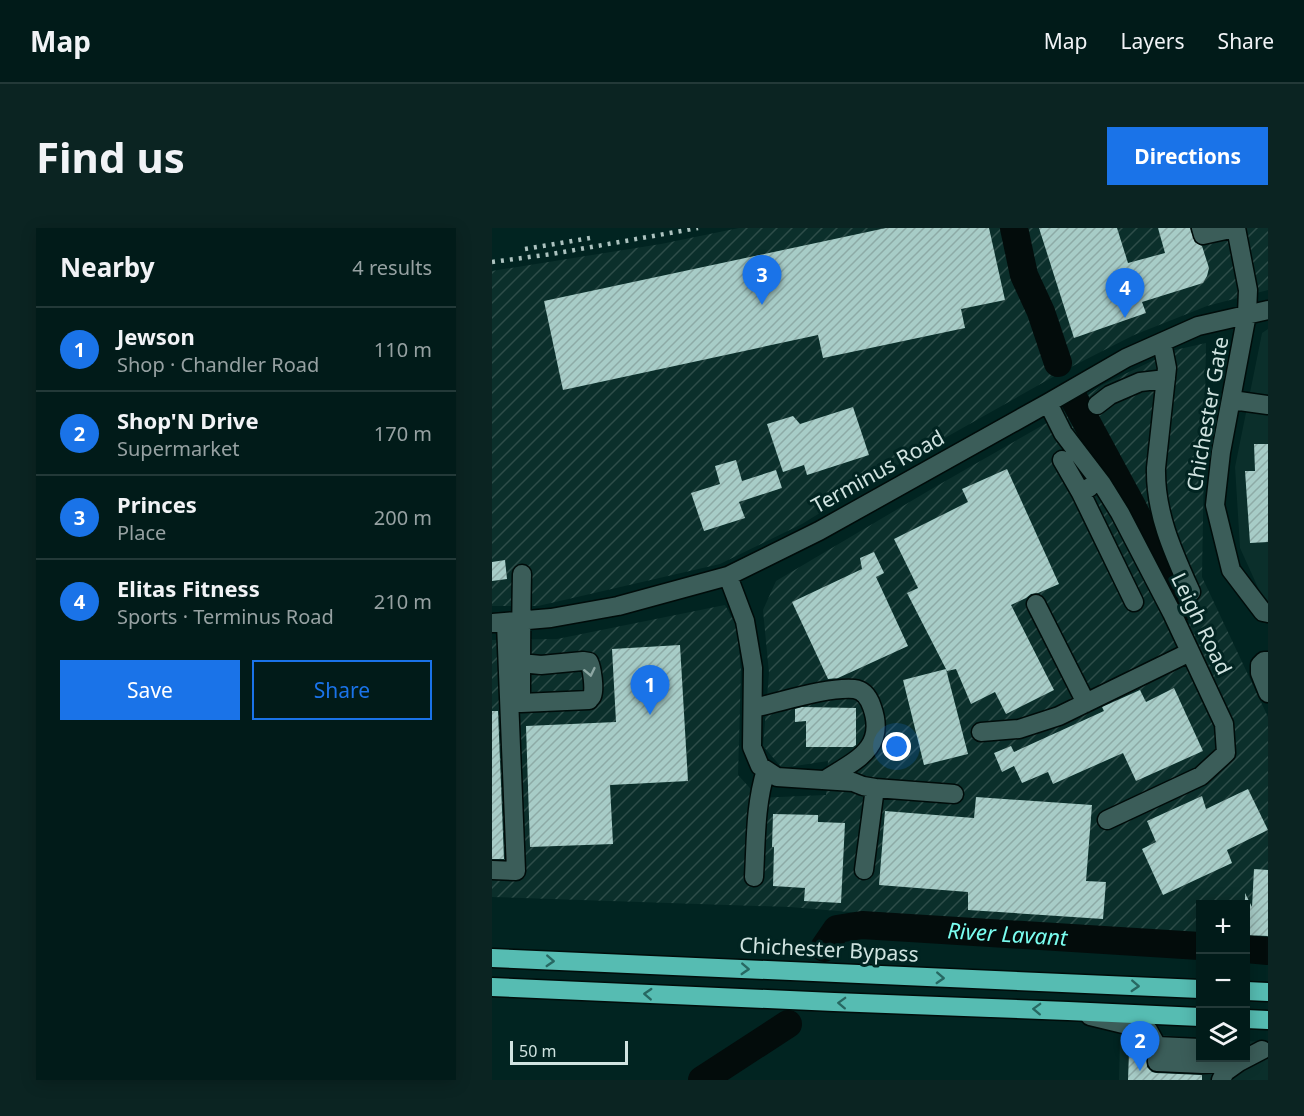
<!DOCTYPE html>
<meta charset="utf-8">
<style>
body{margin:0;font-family:"Noto Sans",sans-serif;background:#0b2422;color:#f1f3f6}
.controls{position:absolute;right:18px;bottom:18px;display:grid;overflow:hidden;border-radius:0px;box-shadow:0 3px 15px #0003}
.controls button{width:54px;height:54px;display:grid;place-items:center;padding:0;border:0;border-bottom:2px solid #233938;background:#011b19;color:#f1f3f6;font:30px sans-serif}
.scale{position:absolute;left:18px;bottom:15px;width:118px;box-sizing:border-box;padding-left:6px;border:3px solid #d0e3e0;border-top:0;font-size:16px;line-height:21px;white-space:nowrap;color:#d0e3e0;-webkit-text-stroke:4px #012421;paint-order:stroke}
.you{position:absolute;left:405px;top:519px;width:21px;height:21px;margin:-15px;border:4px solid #fff;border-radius:50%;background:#1a73e8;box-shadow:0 0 0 9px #1a73e833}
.badge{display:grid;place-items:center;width:39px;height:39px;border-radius:50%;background:#1a73e8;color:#fff;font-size:20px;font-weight:700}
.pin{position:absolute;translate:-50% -50px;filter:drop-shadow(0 2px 3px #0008)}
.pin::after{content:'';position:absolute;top:32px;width:21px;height:18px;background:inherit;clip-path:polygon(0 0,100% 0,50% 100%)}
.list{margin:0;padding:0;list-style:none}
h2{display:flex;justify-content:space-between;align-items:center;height:78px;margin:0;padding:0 24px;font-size:26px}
h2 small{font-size:20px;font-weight:400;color:#96a1a2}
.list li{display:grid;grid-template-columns:39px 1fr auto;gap:18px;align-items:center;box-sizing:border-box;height:84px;padding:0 24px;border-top:2px solid #233938}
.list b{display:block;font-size:22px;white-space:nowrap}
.list p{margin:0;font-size:20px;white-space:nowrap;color:#96a1a2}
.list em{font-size:20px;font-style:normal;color:#96a1a2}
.actions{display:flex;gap:12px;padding:18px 24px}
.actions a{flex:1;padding:14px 0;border:2px solid #1a73e8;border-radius:0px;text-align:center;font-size:21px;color:#1a73e8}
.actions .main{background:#1a73e8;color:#fff}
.icon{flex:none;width:33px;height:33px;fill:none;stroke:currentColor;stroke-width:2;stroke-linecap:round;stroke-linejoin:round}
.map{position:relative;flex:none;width:776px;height:852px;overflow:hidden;border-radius:0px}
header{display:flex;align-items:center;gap:36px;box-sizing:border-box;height:84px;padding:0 30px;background:#011b19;border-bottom:2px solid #233938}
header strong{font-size:28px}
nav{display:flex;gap:33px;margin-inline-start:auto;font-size:21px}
.intro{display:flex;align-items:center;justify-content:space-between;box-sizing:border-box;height:144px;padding:0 36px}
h1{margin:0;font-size:42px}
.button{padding:15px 27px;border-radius:0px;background:#1a73e8;color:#fff;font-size:21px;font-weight:700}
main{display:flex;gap:36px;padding:0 36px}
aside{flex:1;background:#011b19;border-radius:0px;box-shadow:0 3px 15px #0003}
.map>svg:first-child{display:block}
.built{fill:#0b2f2b}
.industrial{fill:url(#industrial-furrows)}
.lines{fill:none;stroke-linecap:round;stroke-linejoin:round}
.river{stroke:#030c0b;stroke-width:28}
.building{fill:url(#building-hatch)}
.minor-casing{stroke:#000c0a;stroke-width:21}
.highway-casing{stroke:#000c0a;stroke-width:21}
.minor{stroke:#3b5d59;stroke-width:18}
.highway{stroke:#56bcb2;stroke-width:18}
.rail{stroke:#acc2bf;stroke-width:4.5;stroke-dasharray:3 6;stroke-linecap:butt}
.oneway{stroke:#8da7a3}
.oneway2{stroke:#276862}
.labels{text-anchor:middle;stroke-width:6;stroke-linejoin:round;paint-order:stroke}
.street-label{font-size:21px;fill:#d0e3e0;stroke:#012421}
.water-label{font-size:22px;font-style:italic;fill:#7afdf0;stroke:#012421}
</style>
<header>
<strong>Map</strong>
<nav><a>Map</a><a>Layers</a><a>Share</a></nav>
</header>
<div class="intro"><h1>Find us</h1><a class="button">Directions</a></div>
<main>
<aside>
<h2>Nearby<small>4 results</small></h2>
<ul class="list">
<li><span class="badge">1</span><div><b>Jewson</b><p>Shop · Chandler Road</p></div><em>110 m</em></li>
<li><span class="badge">2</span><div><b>Shop'N Drive</b><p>Supermarket</p></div><em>170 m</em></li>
<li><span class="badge">3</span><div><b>Princes</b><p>Place</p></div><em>200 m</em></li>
<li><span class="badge">4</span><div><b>Elitas Fitness</b><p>Sports · Terminus Road</p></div><em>210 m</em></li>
</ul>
<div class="actions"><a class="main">Save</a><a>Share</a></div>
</aside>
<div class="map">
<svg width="776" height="852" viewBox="0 0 776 852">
<defs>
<pattern id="industrial-furrows" width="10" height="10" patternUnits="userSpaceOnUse" patternTransform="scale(1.5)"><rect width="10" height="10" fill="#0b2f2b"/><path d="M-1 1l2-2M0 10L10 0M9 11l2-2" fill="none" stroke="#2e4d49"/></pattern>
<pattern id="building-hatch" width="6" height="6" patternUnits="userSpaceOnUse" patternTransform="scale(1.5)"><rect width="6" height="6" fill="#a7ccc7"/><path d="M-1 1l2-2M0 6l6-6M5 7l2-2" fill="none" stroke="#8daaa6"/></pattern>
</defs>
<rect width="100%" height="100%" fill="#012421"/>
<path class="built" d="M776,101V374L772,373L748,320L743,239L770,105Z
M628,804L708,810V830H754V813L776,814V852H627Z"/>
<path class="industrial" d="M247,0H776V62L715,78L642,107L577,140L412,233L310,296L228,336L46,378H0V43L169,16Z
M714,115L710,349L776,489V718L754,716V676H708V713L298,679L0,669V412L65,411L233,377L245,399L249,443L246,547L267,570L334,567L336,533L290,540L271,518L277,445L271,382L284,353L443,259L553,196L578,179L644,296L696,396L705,390L596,167L610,157L683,122Z"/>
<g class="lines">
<g class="river">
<path d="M522,0L532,47L549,84L566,135"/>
<path d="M582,171L641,280L691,379"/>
<path id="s1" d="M332,720L345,701L370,697L708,718"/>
<path d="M754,721L776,723"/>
<path d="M210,852L296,796"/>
</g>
</g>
<path class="building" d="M394,0H497L513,72L469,81L473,100L331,130L326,107L71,162L52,73Z
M547,0H625L636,35L673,25L666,0H698L703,14L710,18L717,40L715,48L711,55L650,74L654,85L582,110Z
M361,179L377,227L315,247L312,237L291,244L275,196L301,188L308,196Z
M762,216H776V314L758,315L753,243H763Z
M244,232L250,253L284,242L290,260L247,274L253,290L212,303L199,265L228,256L223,238Z
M515,241L567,356L546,365L539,366L534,370L519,377L562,462L514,486L503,464L479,476L464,441L455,443L415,365L426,360L402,311L476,274L470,261Z
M382,324L392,345L384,349L416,418L346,450L336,451L300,374L370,341L368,330Z
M13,332L15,351L0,353V334Z
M188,417L196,553L118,557L121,616L38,619L34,498L124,494L120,421Z
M454,441L476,526L432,537L411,452Z
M682,460L711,523L644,553L631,525L561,556L556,544L530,555L522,538L510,544L502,525L519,518L522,524L612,483L610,479L648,462L654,474Z
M310,479L364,480V517L361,519H314V493L303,494V481Z
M0,483H6L12,631H0Z
M756,561L776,602L735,622L740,635L671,667L650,621L664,614L655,593L710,568L714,581Z
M484,569L600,577L594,653L614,654L611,691L476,682V664L387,657L393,583L482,590Z
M281,586L326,587V594L353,595L349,675L312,673L313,660L281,658L282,619H280Z
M762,641L776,642V708L753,707V665L760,679Z
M637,824L654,826L655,839L660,844L664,845L710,847V852H636Z"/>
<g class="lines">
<g class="minor-casing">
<path id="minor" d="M709,0L711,7L743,0
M744,0L756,62L755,86L729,224L723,277L739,342L771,384L776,385
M670,114L675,140L664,240C663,285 681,324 699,364
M740,172L776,177
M556,175L571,205L610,256L628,285L680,385L732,496L734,525L709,548L615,592
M605,177L618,167L648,154L674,151
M570,232L589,265L598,259
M589,265L642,374
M236,348L253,393L261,440L260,519L268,538L285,549L361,554L371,558L383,560L372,642
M544,376L594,475
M0,395L59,390L126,378L236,348L327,303L556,175L634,130L706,98L776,82
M776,433H772L768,437V445L776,465
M29,435L49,437L91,433L97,434C100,440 103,461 100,468C100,469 98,470 97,472L29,475C29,432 29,389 30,346
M261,480C290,474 333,459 362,461C372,462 377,470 380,479C395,521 362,533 333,552
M489,504L527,501L567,488L698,424
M383,560L462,566
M0,642L24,643L14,395
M262,649C264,613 263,577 274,542
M598,788L656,802L665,818L708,820
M665,818V834L710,836L747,834L770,822
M729,852L733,844L747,834"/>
</g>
<g class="highway-casing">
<path id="highway" d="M0,730L708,761
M0,759L342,774L576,783L708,789
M754,763L776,764
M754,791L776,792"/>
</g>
<use href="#minor" class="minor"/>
<use href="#highway" class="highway"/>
<path class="rail" d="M33,21L98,10
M0,34L60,26L206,0"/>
</g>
<defs><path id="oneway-chevron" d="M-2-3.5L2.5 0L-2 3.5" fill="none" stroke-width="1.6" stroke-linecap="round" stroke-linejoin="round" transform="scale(1.5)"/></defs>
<use class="oneway" href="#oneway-chevron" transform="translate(98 444) rotate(78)"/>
<g class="oneway2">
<use href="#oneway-chevron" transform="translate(58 733) rotate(3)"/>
<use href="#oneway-chevron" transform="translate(253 741) rotate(3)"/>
<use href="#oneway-chevron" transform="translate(448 750) rotate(3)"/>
<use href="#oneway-chevron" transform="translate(643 758) rotate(3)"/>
<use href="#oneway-chevron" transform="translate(156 766) rotate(-177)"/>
<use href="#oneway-chevron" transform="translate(350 775) rotate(-178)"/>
<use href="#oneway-chevron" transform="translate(545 781) rotate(-178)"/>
</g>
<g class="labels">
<g class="street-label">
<text transform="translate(716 186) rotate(-80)" y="7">Chichester Gate</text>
<text transform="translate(386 244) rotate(-29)" y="7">Terminus Road</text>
<text transform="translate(709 396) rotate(64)" y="7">Leigh Road</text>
<text transform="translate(337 722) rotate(3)" y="7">Chichester Bypass</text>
</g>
<g class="water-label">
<text dy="8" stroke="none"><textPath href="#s1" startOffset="194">River Lavant</textPath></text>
</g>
</g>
</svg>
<div class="controls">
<button>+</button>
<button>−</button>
<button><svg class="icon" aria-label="layers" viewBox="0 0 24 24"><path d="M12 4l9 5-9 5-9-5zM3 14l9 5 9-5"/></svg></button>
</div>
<div class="scale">50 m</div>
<div class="you"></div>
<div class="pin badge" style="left:158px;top:487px">1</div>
<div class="pin badge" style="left:648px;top:843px">2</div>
<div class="pin badge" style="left:270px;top:77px">3</div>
<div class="pin badge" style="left:633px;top:90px">4</div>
</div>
</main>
